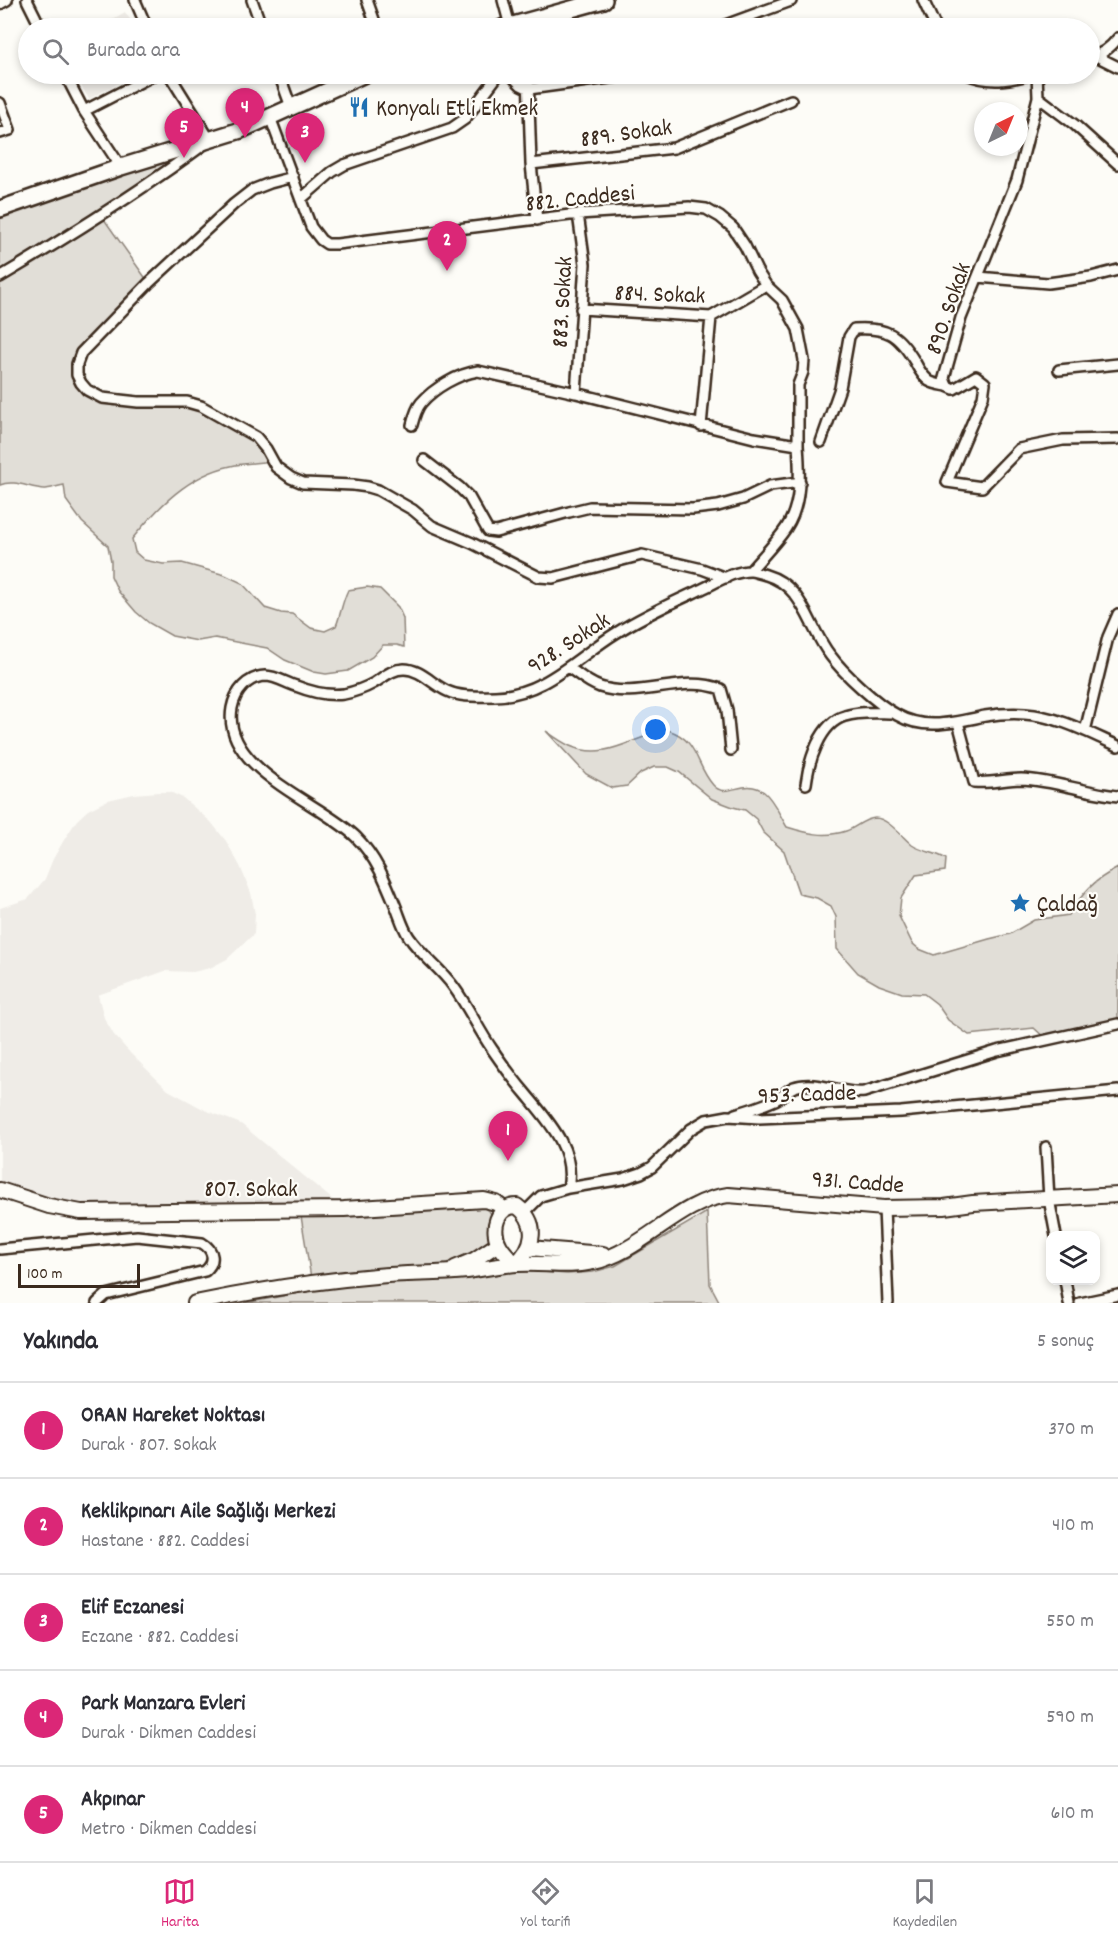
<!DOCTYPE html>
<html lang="tr">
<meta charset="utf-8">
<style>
body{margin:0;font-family:Dekko,sans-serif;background:#f7f7f7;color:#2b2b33}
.controls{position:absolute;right:18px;bottom:18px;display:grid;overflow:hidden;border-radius:12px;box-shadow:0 3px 9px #0003}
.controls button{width:54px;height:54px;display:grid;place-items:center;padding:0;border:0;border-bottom:2px solid #e1e1e2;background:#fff;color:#2b2b33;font:30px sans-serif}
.compass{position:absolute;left:974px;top:102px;width:54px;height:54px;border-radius:50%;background:#fff;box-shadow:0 3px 9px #0003;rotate:43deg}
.scale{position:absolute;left:18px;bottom:15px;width:122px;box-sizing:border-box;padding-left:6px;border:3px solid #3b2a1e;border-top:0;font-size:16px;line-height:21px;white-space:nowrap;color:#3b2a1e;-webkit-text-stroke:4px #fdfcf7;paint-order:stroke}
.you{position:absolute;left:656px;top:730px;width:21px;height:21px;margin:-15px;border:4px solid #fff;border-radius:50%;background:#1a73e8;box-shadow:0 0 0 9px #1a73e833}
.badge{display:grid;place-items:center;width:39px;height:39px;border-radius:50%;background:#db2777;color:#fff;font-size:20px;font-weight:700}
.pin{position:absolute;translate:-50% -50px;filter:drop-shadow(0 2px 3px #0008)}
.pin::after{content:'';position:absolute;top:32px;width:21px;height:18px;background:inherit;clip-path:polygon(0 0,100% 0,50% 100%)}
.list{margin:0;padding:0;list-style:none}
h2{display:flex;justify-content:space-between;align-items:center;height:78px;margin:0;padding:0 24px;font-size:26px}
h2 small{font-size:20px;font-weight:400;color:#7c7c81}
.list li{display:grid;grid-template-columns:39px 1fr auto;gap:18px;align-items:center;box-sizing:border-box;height:96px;padding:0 24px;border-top:2px solid #e1e1e2}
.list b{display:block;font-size:22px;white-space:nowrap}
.list p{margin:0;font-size:20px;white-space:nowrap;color:#7c7c81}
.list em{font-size:20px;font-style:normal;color:#7c7c81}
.icon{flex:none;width:33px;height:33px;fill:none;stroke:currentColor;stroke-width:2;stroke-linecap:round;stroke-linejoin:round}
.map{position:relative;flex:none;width:1118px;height:1303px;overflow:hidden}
.search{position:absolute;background:#fff;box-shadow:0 3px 9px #0003;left:18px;right:18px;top:18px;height:66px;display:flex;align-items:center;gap:15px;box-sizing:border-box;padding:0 21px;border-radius:33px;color:#7c7c81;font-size:22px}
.sheet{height:558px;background:#fff}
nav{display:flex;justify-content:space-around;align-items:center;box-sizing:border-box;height:84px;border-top:2px solid #e1e1e2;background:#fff;font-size:16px;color:#7c7c81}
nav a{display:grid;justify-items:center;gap:3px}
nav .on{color:#db2777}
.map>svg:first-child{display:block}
.built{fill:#efece7}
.green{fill:#e1ded7;stroke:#8e847a;stroke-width:1.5}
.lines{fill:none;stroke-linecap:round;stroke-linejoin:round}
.minor-casing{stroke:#3b2a1e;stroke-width:14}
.secondary-casing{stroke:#3b2a1e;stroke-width:18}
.primary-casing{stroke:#3b2a1e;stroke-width:20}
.minor{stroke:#fdfcf7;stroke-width:9}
.secondary{stroke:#fdfcf7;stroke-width:14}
.primary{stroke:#fdfcf7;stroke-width:15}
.labels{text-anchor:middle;stroke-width:4.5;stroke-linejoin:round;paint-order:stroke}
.poi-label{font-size:24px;fill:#3b2a1e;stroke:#fdfcf7;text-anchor:start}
.street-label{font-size:24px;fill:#3b2a1e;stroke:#fdfcf7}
</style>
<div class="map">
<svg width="1118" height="1303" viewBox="0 0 1118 1303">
<rect width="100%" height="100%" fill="#fdfcf7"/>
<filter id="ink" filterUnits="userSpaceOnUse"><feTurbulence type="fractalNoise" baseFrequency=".0167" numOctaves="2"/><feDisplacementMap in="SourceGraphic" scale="12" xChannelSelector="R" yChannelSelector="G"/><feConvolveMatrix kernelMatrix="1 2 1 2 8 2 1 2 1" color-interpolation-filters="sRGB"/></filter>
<g filter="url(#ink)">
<path class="built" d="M125,12L136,28H97Z
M74,74H136L89,99Z
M159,792H170L183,798L211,822L226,841L240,866L251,893L255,914L254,934L227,959L210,968L193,972L165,971L98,995L104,1018L114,1035L131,1054L168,1090L205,1110L241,1124L344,1209L81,1212L13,1195L0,1183V908L28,899L45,879L53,859L64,840L77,820L88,810L108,800L134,794Z"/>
<path class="green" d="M210,140L101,215L149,283L81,353L77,375L96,396L187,402L256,437L272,461C259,463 244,463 231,466C188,475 158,507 132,539L135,552L144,560L163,564L182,563L225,575L242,583L265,608L281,613L292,614L311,628L325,631L336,626C341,614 342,602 348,590L367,587L380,589L398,607L403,618L404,647L397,645H383L372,657L348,671L326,674L314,672L285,660L267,648L215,638L198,641L172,636L149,623L136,612L118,591L111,576V561L108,546L82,522L66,500L64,485C57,486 50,489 44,489C29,488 14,479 0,485V209Z
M668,730C699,740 695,765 713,785C727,801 744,776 764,792C774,800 780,816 787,827C806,833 825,838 846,831C856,828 863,819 875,818C888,818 902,837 912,845C922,852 936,852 946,859L945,871L916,875L901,898L899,916L912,943L919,949L934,955L989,939L1010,934L1034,920L1069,915C1083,892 1094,880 1118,868V1024L1046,1039L1034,1028L969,1035L948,1020L937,1004L924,994L902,993L879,985L858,973L837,949L836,917L831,906L817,898L799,894L784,851L763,832L756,819L745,810L733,807L712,799L679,772L668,767H654L641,773L627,786L612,788L586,774L546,731C553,736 561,742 570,746C606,762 633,736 668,730Z
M482,1206L497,1218L498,1244L445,1272L312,1284L300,1210Z
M707,1212L710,1284L720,1303H245L320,1289L518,1270L567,1274L593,1272L615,1266Z"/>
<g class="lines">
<g class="minor-casing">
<path id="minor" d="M27,0L41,28
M135,0L147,28
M252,0L262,28
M367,0L377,28
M503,0L510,26
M923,0L936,28
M0,4L7,0
M717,28L791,1
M1096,56L1118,67
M1090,57C1101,55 1111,47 1118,38
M65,74L84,111L121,167
M279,74L291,107
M510,74L521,85L529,89L617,77L624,74
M528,74L531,164L537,220
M967,74C989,84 1010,80 1032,74
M1037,74L1038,97L1017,180L961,318L944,378L947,386L954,389L976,376L985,383L983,397L947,482L982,487L1019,449L1063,440L1118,439
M1038,97L1075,125L1118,164
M0,103L10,130L0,133
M84,111L156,74
M270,117L311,227L321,240L327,244H337L578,214L689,207L706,209L720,217L733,228L745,246L757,271L766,285L782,300L798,329L804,360L803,372L798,385V445
M531,164L674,148L791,100
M293,177L270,183L252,190L234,204L149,283L81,353L77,364V375L81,383L87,390L102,398L138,402H187L201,406L256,437L266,449L276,467L291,478L303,483L353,485L368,487L378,490L413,510L432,526L472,543L539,577L553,578L642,555L702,569L726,578
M301,199L332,172L344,165L452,128L465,119L499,74
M0,277C73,234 142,190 210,140L169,74
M978,277L1048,283L1091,277L1118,270
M581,309L711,317L766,285
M1059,370L1118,364
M576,393L585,264L578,214
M412,425C414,417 416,409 421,403C434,388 458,374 478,371L576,393L754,438L798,445C800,472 802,504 786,528C776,543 762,557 750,571
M701,426L711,317
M821,442L840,388L849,337L854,329C888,327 898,334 915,362C918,368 924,377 929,381C934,384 942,385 947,386
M424,460L459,487L469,497L488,531L496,532L569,512L590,507L693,509L718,506L743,499L770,486L800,482
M568,667C578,674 588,683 600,687C639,700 683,674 721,689L727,710L731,750
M958,722L974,782C990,784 1005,779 1021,779C1054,780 1085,793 1118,796
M1085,731L1108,637L1118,614
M806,784C809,761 820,723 845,716C860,711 878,713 893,713
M735,1114C749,1110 762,1106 775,1100C782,1097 787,1090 794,1087C815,1079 845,1095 864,1092L997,1051L1118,1024
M1046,1147L1049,1199L1056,1236
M568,1188C576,1150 549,1122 526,1094C514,1080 503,1065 492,1049C478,1029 468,1006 453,986C440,968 422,956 409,937C403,928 400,917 396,907C386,882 376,857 356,837C320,802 221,769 232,708C235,692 247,677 265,676C276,676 286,683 296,686C311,692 328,696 344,694C354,692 365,688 374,683C384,677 392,669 404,669C420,669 432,684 447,691C462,698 478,696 495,696C544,695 577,657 616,633C644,615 674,602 704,588C717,582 734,571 750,571C752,571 763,574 766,575C804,586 808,627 830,655C844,674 877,704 897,715C925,731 955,722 985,716C998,714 1012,713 1025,714C1058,716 1089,733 1118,746
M884,1208L888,1303
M525,1212L541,1196L568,1188L623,1179L641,1173L652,1167L691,1129L706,1120L728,1116L759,1118L901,1112L1118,1091
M0,1249L137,1236L202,1243C214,1250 216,1262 205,1271L106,1295L97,1303
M1065,1280L1069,1303
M1080,1303L1118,1295"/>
</g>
<g class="secondary-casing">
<path id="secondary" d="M0,1190L49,1206L81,1212L344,1209L484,1200L496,1203L504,1209
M517,1206C539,1223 535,1247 515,1264C510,1258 504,1253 500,1246C490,1229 497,1206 517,1206Z
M529,1248L603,1254
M455,1268L474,1260L498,1244
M195,1303C254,1291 315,1281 376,1276C406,1273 436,1274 467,1271C483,1269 500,1265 517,1264C543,1262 568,1268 594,1262C643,1251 679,1201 728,1195L884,1208L944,1207L973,1203L1118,1195"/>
</g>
<g class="primary-casing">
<path id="primary" d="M502,28L604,0
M0,209L121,167L241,130L365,74"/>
</g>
<use href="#minor" class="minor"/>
<use href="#secondary" class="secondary"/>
<use href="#primary" class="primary"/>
</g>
</g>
<defs>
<g id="restaurant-bare" transform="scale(1.62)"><path d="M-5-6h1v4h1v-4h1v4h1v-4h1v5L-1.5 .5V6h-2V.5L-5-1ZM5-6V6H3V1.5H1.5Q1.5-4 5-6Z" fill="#1f6fb2" stroke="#fdfcf7" stroke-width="2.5" paint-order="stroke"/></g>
<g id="sight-bare" transform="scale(1.62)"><path d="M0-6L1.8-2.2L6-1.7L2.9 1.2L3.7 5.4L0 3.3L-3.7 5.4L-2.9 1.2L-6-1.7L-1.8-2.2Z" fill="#1f6fb2" stroke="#fdfcf7" stroke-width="2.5" paint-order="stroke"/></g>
</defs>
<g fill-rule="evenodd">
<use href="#restaurant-bare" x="359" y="107"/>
<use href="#sight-bare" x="1020" y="903"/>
</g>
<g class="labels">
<g class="poi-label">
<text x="376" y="115">Konyalı Etli Ekmek</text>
<text x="1037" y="911">Çaldağ</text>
</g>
<g class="street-label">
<text transform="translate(626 132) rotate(-8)" y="8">889. Sokak</text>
<text transform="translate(580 197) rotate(-6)" y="8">882. Caddesi</text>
<text transform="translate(660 293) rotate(2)" y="8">884. Sokak</text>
<text transform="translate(561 302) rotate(-87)" y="8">883. Sokak</text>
<text transform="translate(947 308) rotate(-71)" y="8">890. Sokak</text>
<text transform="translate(568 642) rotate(-33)" y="8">928. Sokak</text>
<text transform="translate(807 1093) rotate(-2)" y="8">953. Cadde</text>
<text transform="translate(858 1181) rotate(4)" y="8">931. Cadde</text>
<text x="251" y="1196">807. Sokak</text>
</g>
</g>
</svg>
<div class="controls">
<button><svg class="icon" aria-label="layers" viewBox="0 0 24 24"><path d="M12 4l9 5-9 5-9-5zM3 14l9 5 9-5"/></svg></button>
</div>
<svg class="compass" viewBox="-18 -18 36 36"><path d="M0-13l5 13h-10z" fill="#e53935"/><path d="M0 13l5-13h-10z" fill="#7c7c81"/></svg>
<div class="scale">100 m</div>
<div class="you"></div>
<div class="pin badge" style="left:508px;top:1161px">1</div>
<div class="pin badge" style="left:447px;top:271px">2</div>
<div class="pin badge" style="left:305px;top:163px">3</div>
<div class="pin badge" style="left:245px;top:138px">4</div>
<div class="pin badge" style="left:184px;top:158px">5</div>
<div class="search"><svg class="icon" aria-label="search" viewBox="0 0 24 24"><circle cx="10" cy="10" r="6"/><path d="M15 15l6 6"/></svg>Burada ara</div>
</div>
<section class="sheet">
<h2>Yakında<small>5 sonuç</small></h2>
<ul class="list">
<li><span class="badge">1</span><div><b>ORAN Hareket Noktası</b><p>Durak · 807. Sokak</p></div><em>370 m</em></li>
<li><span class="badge">2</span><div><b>Keklikpınarı Aile Sağlığı Merkezi</b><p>Hastane · 882. Caddesi</p></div><em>410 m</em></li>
<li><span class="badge">3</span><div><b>Elif Eczanesi</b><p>Eczane · 882. Caddesi</p></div><em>550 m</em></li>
<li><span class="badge">4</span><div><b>Park Manzara Evleri</b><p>Durak · Dikmen Caddesi</p></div><em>590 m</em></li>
<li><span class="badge">5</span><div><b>Akpınar</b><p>Metro · Dikmen Caddesi</p></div><em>610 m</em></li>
</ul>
</section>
<nav>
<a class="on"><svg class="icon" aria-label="map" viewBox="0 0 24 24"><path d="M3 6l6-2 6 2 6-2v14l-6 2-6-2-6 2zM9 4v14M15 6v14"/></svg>Harita</a>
<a><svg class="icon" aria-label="directions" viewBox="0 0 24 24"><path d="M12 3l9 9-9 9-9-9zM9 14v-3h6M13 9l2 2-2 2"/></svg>Yol tarifi</a>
<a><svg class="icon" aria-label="saved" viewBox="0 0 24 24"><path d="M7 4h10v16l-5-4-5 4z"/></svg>Kaydedilen</a>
</nav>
